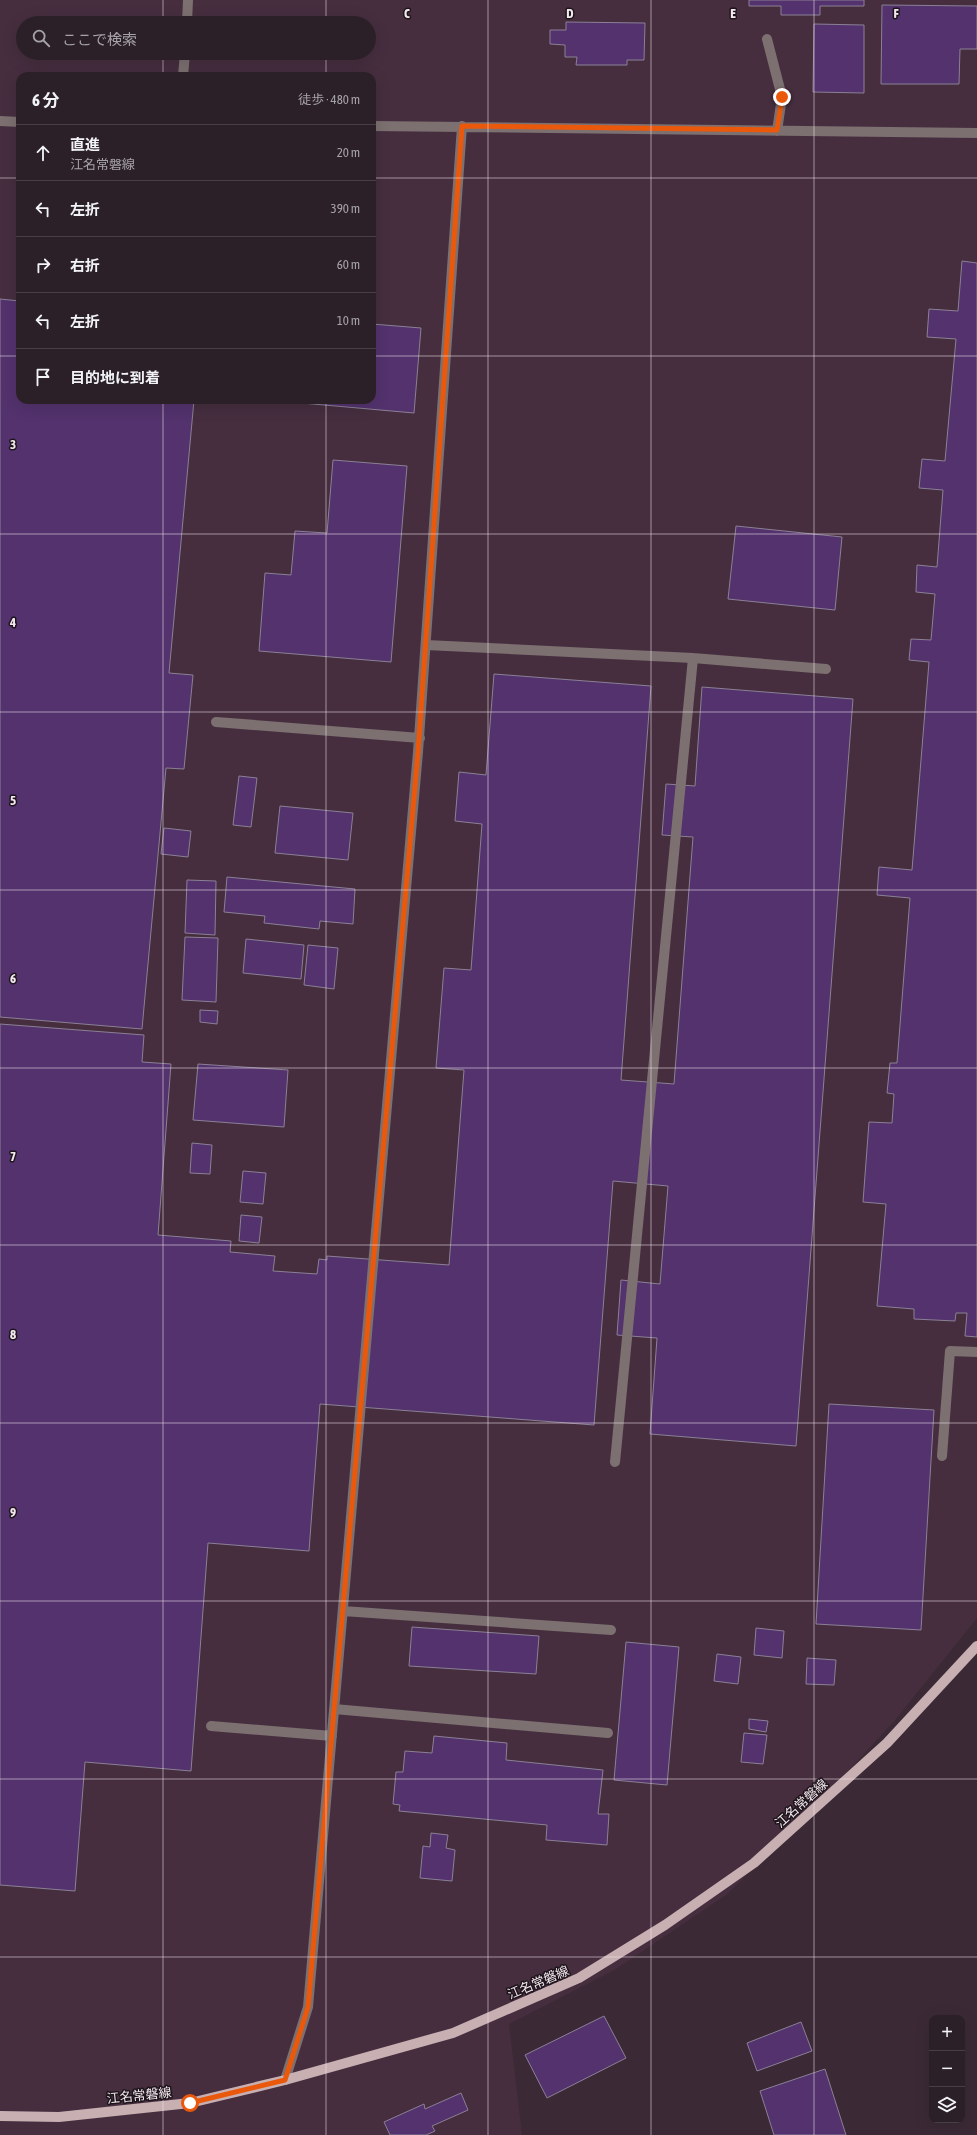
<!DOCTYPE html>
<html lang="ja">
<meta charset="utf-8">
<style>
body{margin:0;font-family:"Asap Condensed","Noto Sans JP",sans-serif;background:#342830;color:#f1f3f6}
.controls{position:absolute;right:12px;bottom:12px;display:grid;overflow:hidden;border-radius:8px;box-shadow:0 4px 16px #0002}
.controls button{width:36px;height:36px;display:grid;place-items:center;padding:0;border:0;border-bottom:1px solid #483e45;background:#2c2028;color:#f1f3f6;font:20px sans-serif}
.stop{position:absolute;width:12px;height:12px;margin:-9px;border:3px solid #ea580c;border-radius:50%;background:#fff}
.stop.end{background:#ea580c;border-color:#fff;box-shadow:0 1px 4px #0008}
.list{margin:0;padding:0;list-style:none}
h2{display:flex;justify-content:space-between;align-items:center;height:52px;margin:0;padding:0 16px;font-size:17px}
h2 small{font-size:13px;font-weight:400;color:#a6a3a8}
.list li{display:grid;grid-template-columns:26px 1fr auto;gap:12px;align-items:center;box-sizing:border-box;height:56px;padding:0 16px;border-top:1px solid #483e45}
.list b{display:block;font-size:15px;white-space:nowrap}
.list p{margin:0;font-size:13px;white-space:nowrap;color:#a6a3a8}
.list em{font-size:13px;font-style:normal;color:#a6a3a8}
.icon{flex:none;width:22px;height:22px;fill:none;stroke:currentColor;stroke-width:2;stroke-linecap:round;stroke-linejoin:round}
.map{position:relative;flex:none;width:977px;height:2135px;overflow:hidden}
.search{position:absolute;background:#2c2028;box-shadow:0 4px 16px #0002;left:16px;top:16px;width:360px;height:44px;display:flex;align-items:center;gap:10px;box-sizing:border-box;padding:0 14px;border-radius:22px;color:#a6a3a8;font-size:15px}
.panel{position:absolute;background:#2c2028;box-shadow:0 4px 16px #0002;left:16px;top:72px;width:360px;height:332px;border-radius:12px}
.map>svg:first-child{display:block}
.built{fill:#462e3f;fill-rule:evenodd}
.building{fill:#53326d;stroke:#8b8095}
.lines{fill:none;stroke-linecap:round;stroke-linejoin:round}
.minor{stroke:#7c7071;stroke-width:10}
.major{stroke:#c7afb2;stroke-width:10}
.route{stroke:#ea580c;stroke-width:5}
.grid{fill:none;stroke:#f4e8ef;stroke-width:1;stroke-opacity:0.55}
.labels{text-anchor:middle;stroke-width:3;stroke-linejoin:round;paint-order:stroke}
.street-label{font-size:13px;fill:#f4e8ef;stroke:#1d151b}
.grid-label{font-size:13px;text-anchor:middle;font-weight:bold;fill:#f4e8ef;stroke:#1d151b;stroke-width:3;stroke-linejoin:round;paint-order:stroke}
</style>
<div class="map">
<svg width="977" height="2135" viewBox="0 0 977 2135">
<rect width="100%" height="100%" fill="#3b2a36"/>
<path class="built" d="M0,0H977V1618L895,1720L811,1812L726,1895L616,1969L509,2024L522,2135H0ZM23,23H369V53H23ZM20,76H372V400H20Z"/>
<path class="building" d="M749,0H864V6H820V15H781V6H749Z
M882,5L977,6V49H960L959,84H881Z
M566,22L645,23L644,60H627V65H576L577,57H565V45L550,44V30H566Z
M814,24L864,25V93L813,92Z
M962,261L977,263V1337L965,1336L967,1313H956L955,1321L914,1319V1309L877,1306L886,1204L863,1202L869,1122L892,1123L894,1094L887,1093L890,1063H897L910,898L877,895L879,867L912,870L929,662L909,660L911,639L931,640L935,594L916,592L917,565L937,567L943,490L919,488L922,459L945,461L956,339L927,337L929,309L958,311Z
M0,299L20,301V400H194L169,673L193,675L184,769L166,768L142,1029L0,1017Z
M372,324L421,328L414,413L268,400H372Z
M333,460L407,466L391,662L259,651L265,573L291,575L295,531L327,533Z
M736,526L842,537L835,610L728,599Z
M494,674L651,686L621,1080L674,1084L693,837L662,835L666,784L695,786L702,687L853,699L796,1446L650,1434L657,1338L617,1335L621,1280L660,1284L668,1186L613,1181L594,1425L320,1404L309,1551L208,1543L191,1771L85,1762L75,1891L0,1885V1024L144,1035L142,1062L171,1064L158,1235L231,1241L230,1252L275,1256L273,1271L317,1274L319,1259L327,1260V1256L449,1265L464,1070L436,1068L444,968L471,970L482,824L455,821L459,772L486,775Z
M239,776L257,778L251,827L233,825Z
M280,806L353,813L348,860L275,853Z
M164,828L191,831L188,857L161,854Z
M227,877L355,889L353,924L320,921L319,929L264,923L265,916L224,912Z
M187,880L216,881L215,935L185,933Z
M185,937L218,938L216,1002L182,1000Z
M246,939L304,945L301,979L243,973Z
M308,945L338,948L334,989L304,985Z
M200,1010L218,1011L217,1024L200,1022Z
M198,1064L288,1070L284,1127L193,1120Z
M192,1143L212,1145L210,1174L190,1173Z
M243,1171L266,1173L263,1204L240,1202Z
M241,1215L262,1217L259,1243L239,1241Z
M829,1404L934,1410L921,1630L816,1624Z
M412,1627L539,1636L536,1674L409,1666Z
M756,1628L784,1631L782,1658L754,1655Z
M626,1642L679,1647L667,1785L614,1780Z
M717,1654L741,1657L738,1684L714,1681Z
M807,1658L836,1660L834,1685L806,1684Z
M749,1719L768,1721L766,1732L749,1729Z
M744,1733L767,1735L763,1764L741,1762Z
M434,1736L507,1743L506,1760L603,1770L598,1814H609L607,1845L546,1840L547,1825L399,1811L400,1805L393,1804L396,1772H403L405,1751L432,1753Z
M431,1833L448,1835L446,1848L455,1850L452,1881L420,1878L423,1846L430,1847Z
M604,2016L626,2058L547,2098L525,2055Z
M801,2022L812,2051L757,2071L747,2043Z
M825,2069L846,2135H774L760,2091Z
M461,2093L468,2110L432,2126L435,2131L426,2135H390L384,2122L424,2104L425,2109Z"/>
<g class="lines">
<path class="minor" d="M187,23L188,0
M767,39L782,97L777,131
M183,76L185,53
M0,121L20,122
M372,126L977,133
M426,645L693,658L826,669
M216,722L420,738
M942,1456L950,1351L977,1352
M615,1462L693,658
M343,1611L611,1630
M334,1709L608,1733
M211,1726L332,1736
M285,2080L308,2007L418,752L462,126"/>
<path class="major" d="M0,2116L59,2117L190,2103L285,2080L453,2033L579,1978L665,1925L754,1863L887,1743L977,1646"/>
</g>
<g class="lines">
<path class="route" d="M190,2103L285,2080L308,2007L418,752L462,126L777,130L782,97"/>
</g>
<path class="grid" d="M163,0V23M326,0V23M488,0V2135M651,0V2135M814,0V2135M163,53V76M326,53V76M0,178H20M372,178H977M0,356H20M372,356H977M163,400V2135M326,400V2135M0,534H977M0,712H977M0,890H977M0,1068H977M0,1245H977M0,1423H977M0,1601H977M0,1779H977M0,1957H977"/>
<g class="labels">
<g class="street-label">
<text transform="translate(801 1803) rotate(-42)" y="5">江名常磐線</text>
<text transform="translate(538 1982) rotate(-23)" y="5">江名常磐線</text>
<text transform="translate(139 2095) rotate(-6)" y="5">江名常磐線</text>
</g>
</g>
<g class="grid-label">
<text x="407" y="18">C</text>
<text x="570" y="18">D</text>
<text x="733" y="18">E</text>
<text x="896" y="18">F</text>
<text x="13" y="449">3</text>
<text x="13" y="627">4</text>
<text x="13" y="805">5</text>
<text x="13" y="983">6</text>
<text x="13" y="1161">7</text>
<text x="13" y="1339">8</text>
<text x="13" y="1517">9</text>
</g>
</svg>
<div class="controls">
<button>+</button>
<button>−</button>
<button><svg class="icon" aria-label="layers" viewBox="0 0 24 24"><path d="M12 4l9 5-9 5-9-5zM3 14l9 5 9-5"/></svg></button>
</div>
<div class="stop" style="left:190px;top:2103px"></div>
<div class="stop end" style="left:782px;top:97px"></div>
<div class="search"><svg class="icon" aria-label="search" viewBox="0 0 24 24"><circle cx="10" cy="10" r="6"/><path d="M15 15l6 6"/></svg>ここで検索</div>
<section class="panel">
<h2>6 分<small>徒歩 · 480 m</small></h2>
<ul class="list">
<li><svg class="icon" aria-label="ahead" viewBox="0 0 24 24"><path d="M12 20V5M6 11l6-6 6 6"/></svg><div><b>直進</b><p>江名常磐線</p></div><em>20 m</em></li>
<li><svg class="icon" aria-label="left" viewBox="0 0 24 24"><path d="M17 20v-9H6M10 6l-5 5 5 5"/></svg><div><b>左折</b></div><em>390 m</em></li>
<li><svg class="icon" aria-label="right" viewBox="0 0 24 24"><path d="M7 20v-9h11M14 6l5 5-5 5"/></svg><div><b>右折</b></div><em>60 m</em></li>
<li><svg class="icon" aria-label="left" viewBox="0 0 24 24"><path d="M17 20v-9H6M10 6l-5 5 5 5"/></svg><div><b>左折</b></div><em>10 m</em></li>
<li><svg class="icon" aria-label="arrive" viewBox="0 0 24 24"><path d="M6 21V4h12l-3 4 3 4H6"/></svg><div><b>目的地に到着</b></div></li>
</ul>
</section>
</div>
